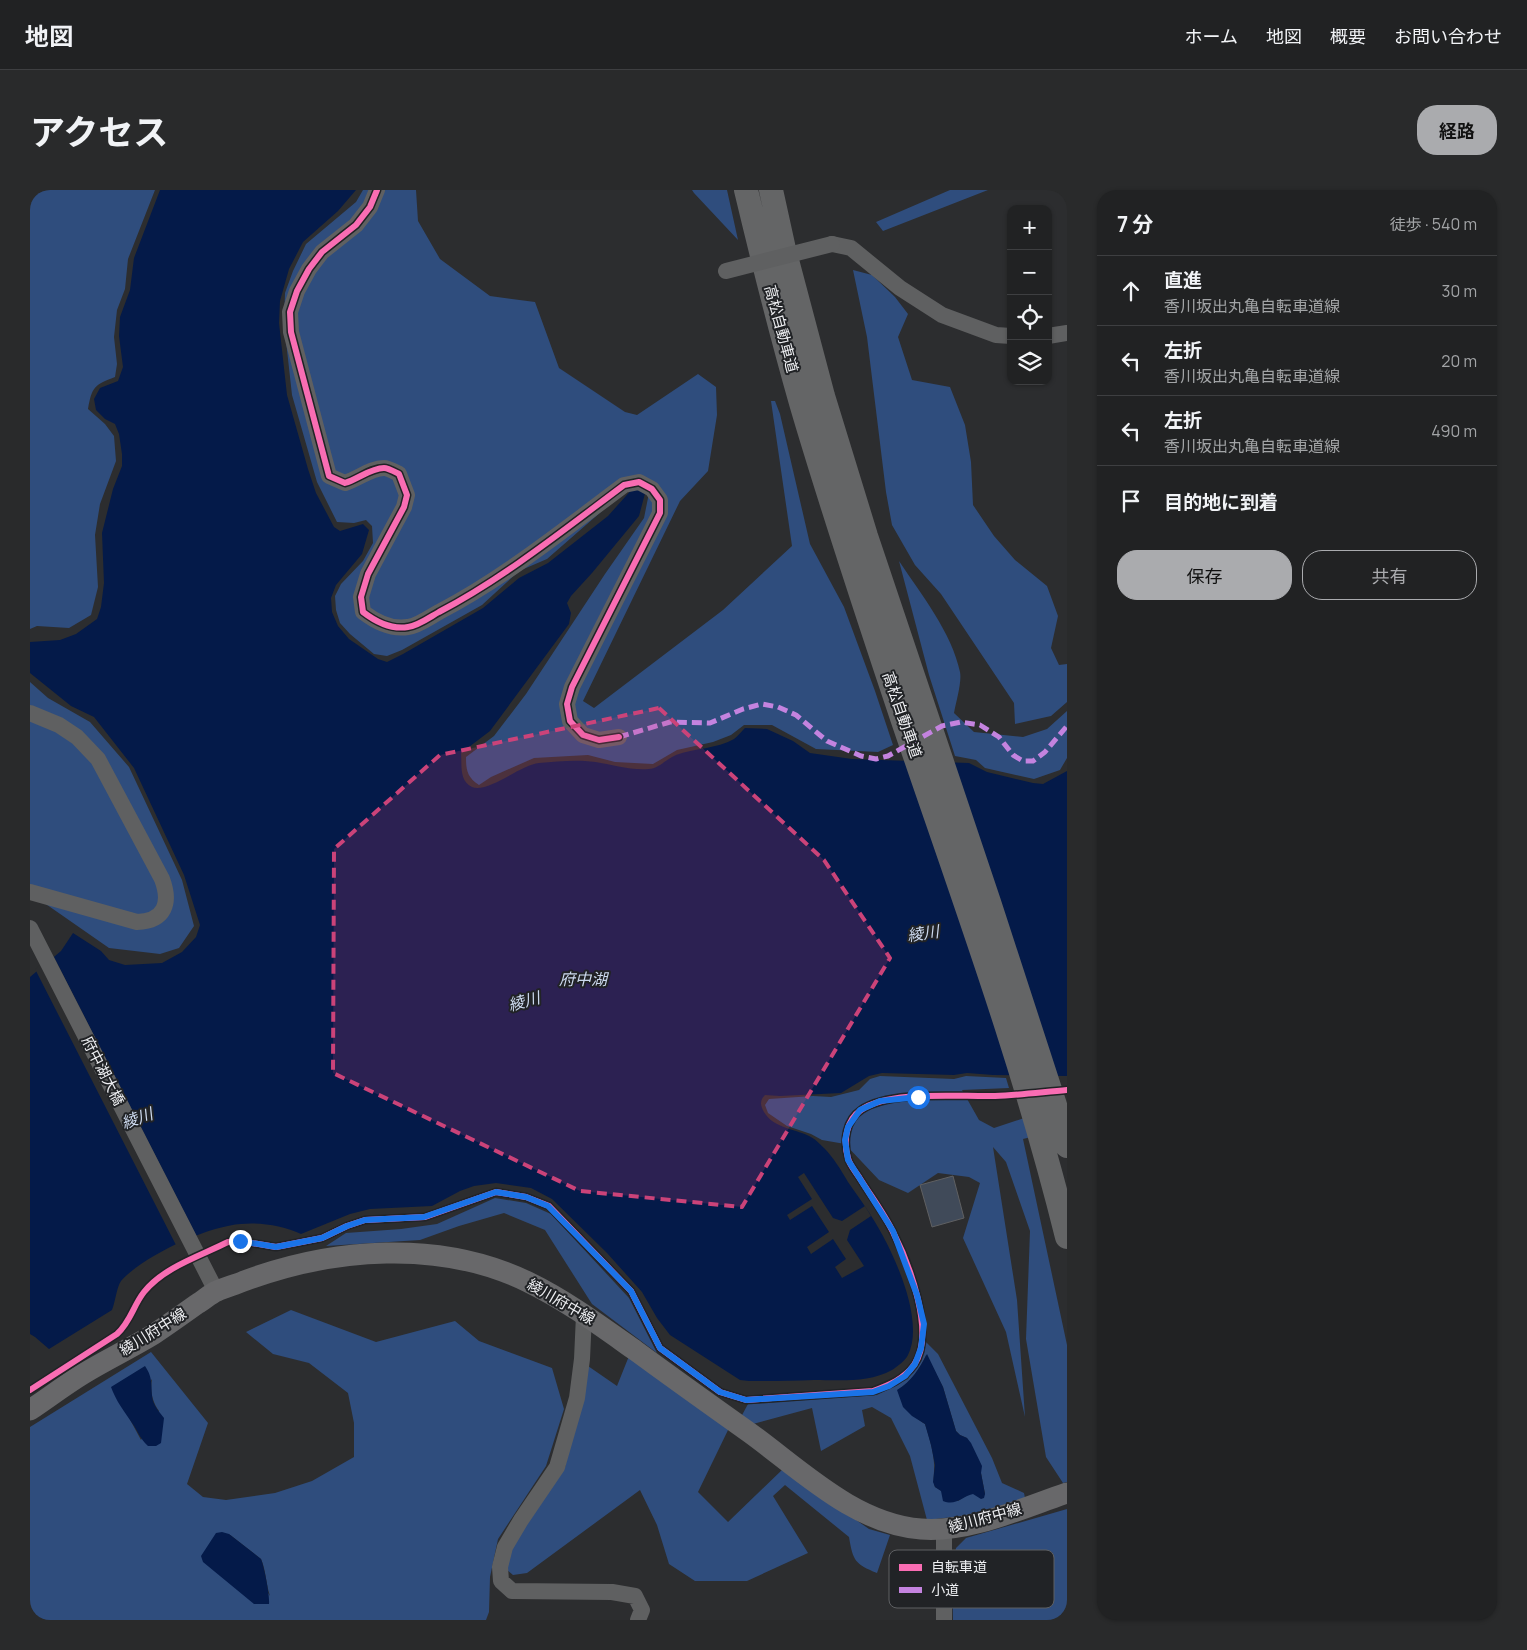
<!DOCTYPE html>
<html lang="ja">
<meta charset="utf-8">
<style>
body{margin:0;font-family:Manrope,"Noto Sans JP",sans-serif;background:#292a2b;color:#f1f3f6}
.controls{position:absolute;right:15px;top:15px;display:grid;overflow:hidden;border-radius:10px;box-shadow:0 1px 4px #0004}
.controls button{width:45px;height:45px;display:grid;place-items:center;padding:0;border:0;border-bottom:1px solid #3e3f41;background:#212223;color:#f1f3f6;font:25px sans-serif}
.stop{position:absolute;width:15px;height:15px;margin:-11px;border:4px solid #1a73e8;border-radius:50%;background:#fff}
.stop.end{background:#1a73e8;border-color:#fff;box-shadow:0 1px 5px #0008}
.list{margin:0;padding:0;list-style:none}
h2{display:flex;justify-content:space-between;align-items:center;height:65px;margin:0;padding:0 20px;font-size:21px}
h2 small{font-size:16px;font-weight:400;color:#a2a4a6}
.list li{display:grid;grid-template-columns:32px 1fr auto;gap:15px;align-items:center;box-sizing:border-box;height:70px;padding:0 20px;border-top:1px solid #3e3f41}
.list b{display:block;font-size:19px;white-space:nowrap}
.list p{margin:0;font-size:16px;white-space:nowrap;color:#a2a4a6}
.list em{font-size:16px;font-style:normal;color:#a2a4a6}
.actions{display:flex;gap:10px;padding:15px 20px}
.actions a{flex:1;padding:11px 0;border:1px solid #aaabae;border-radius:20px;text-align:center;font-size:18px;color:#aaabae}
.actions .main{background:#aaabae;color:#111}
.icon{flex:none;width:28px;height:28px;fill:none;stroke:currentColor;stroke-width:2;stroke-linecap:round;stroke-linejoin:round}
.map{position:relative;flex:none;width:1037px;height:1430px;overflow:hidden;border-radius:20px}
header{display:flex;align-items:center;gap:30px;box-sizing:border-box;height:70px;padding:0 25px;background:#212223;border-bottom:1px solid #3e3f41}
header strong{font-size:24px}
nav{display:flex;gap:28px;margin-inline-start:auto;font-size:18px}
.intro{display:flex;align-items:center;justify-content:space-between;box-sizing:border-box;height:120px;padding:0 30px}
h1{margin:0;font-size:35px}
.button{padding:12px 22px;border-radius:20px;background:#aaabae;color:#111;font-size:18px;font-weight:700}
main{display:flex;gap:30px;padding:0 30px}
aside{flex:1;background:#212223;border-radius:20px;box-shadow:0 1px 4px #0004}
.map>svg:first-child{display:block}
.green{fill:#2f4d7d;fill-rule:evenodd}
.water{fill:#041a49}
.pier{fill:#2c2d2f}
.building{fill:#404a59;stroke:#5f6062}
.lines{fill:none;stroke-linecap:round;stroke-linejoin:round}
.minor{stroke:#5f6061;stroke-width:16}
.major{stroke:#68686a;stroke-width:21}
.highway{stroke:#646566;stroke-width:24}
.minor-bridge{stroke:#5f6061;stroke-width:16}
.quiet{stroke:#c483df;stroke-width:5;stroke-dasharray:10 5;stroke-linecap:butt}
.cycleway-casing{stroke:#212326;stroke-width:9}
.cycleway{stroke:#f96db3;stroke-width:6}
.route{stroke:#1a73e8;stroke-width:6}
.marked{fill:#cb4379;fill-opacity:0.2;stroke:#cb4379;stroke-width:4;stroke-dasharray:10 6;stroke-linejoin:round}
.labels{text-anchor:middle;stroke-width:4;stroke-linejoin:round;paint-order:stroke}
.street-label{font-size:15px;fill:#eeeff2;stroke:#212326}
.water-label{font-size:16px;font-style:italic;fill:#ccd9ee;stroke:#212326}
.key{fill:#212326;stroke:#5e6063;stroke-width:1}
.key-label{font-size:14px;fill:#eeeff2}
</style>
<header>
<strong>地図</strong>
<nav><a>ホーム</a><a>地図</a><a>概要</a><a>お問い合わせ</a></nav>
</header>
<div class="intro"><h1>アクセス</h1><a class="button">経路</a></div>
<main>
<div class="map">
<svg width="1037" height="1430" viewBox="0 0 1037 1430">
<rect width="100%" height="100%" fill="#2c2d2f"/>
<path class="green" d="M0,0H125L98,69L95,99L87,120L84,147L87,174L85,187C64,195 62,197 58,219L75,234L84,246L86,271L70,314L65,345L68,397L61,425L39,438L7,436L0,439Z
M333,0H386L388,31L410,69L460,106L505,112L529,178L595,222L607,225L668,184L686,197L687,225L678,281L650,311L553,511L564,518L693,420L762,356L741,211H745L750,224L780,354L814,417L845,501L863,555L848,562L786,559L742,535H714L701,545L683,552L647,560L623,574L585,572L558,565L504,568L461,587L449,595C437,587 436,580 436,567L464,546L496,504L575,384L614,328L621,293L596,300L517,369L489,381L452,415L372,460L357,466L344,464L320,444L310,433L306,420L305,406L311,394L333,371L343,353L342,336L336,330L324,333L307,332L287,292L262,205L254,133L255,103L263,81L276,54L326,12Z
M662,0H697L708,50L664,3Z
M920,0H958L853,41L846,32Z
M823,80L842,85L865,107L878,124L868,147L882,190L920,197L935,235L941,272L943,315L964,346L985,370L1017,396L1028,426L1021,458L1029,475L1037,474V512L1021,526L985,534L984,513L911,404L885,375L862,335L856,302L837,147Z
M869,371C891,404 922,443 930,482C932,492 926,512 924,523L944,542L993,547L1017,539L1037,521V568L1030,580L1004,589L955,578L946,570L925,566L899,485Z
M0,492L18,508L60,532L99,577L152,690L164,736L149,758L130,764L79,758L0,703Z
M850,886L924,889L936,886L976,888L979,898L932,900L949,930L964,938L1037,914V938L993,949L1037,1155V1292L1033,1293L1016,1267L996,1149L1000,1041L976,972L963,957L987,1110L995,1227L976,1142L933,1048L950,993L939,987L908,983L878,1003L849,990L815,954L792,950L781,944L757,936L738,923L735,915L739,909L783,906L801,907L829,900L840,889Z
M465,1008L496,1013L521,1024L599,1108L627,1163L562,1114L515,1040L474,1023L429,1036L390,1050L296,1056L316,1043L371,1039L407,1034Z
M261,1120L346,1152L425,1131L449,1151L522,1178L534,1219L516,1276L468,1349L460,1387L459,1422L456,1430H0V1237L121,1162L178,1233L157,1294L173,1307L196,1310L245,1303L282,1291L324,1267V1233L318,1203L279,1173L243,1164L216,1142ZM122,1189C120,1201 122,1211 129,1221L111,1250L97,1224ZM199,1344L231,1369C236,1380 236,1394 240,1406Z
M894,1150L908,1164L962,1268L972,1293L994,1303L995,1308L940,1325L897,1330L880,1266L861,1228L842,1217L832,1220L835,1236L791,1261L782,1218L723,1234L711,1227L718,1214L847,1205L878,1189L892,1165ZM896,1165L913,1197L926,1241L930,1245L937,1248L951,1283L955,1304L951,1308L943,1303L937,1305L928,1311L905,1297C902,1289 905,1281 904,1273C903,1259 899,1247 895,1234C880,1224 872,1217 868,1200C882,1191 889,1180 896,1165Z
M599,1166L699,1238L668,1302L698,1332L753,1279L839,1339L860,1345L847,1383C825,1374 823,1371 819,1347L755,1295L743,1306L778,1363L717,1391H665L639,1374L627,1335L610,1300L497,1383L483,1385L475,1378L481,1356L535,1277L558,1176L587,1196Z
M1037,1319V1430H923L922,1379L926,1358L936,1348Z"/>
<path class="water" d="M130,0H326L308,21L273,52L259,79L250,111L249,133L257,205L278,279L286,303L304,337L310,341L333,334L339,340L332,364L306,395L301,408L302,422L308,436L319,449L348,469L357,472L373,464L453,418L489,388L518,373L578,326L604,297L617,296L609,326L562,383L541,406L537,413L541,423L539,434L460,541L431,563C432,575 429,591 442,597C457,604 492,574 509,573C524,572 540,570 555,571C576,572 597,581 619,579C630,578 636,569 646,565C664,558 687,559 704,549C708,546 712,541 715,538L737,539L763,551L780,563L822,569L939,573L957,582L1003,593L1013,594L1037,581V886L963,885L937,883L924,885L852,883L839,886L811,903L750,906L735,905C731,909 730,913 732,918C740,938 763,938 779,946C784,948 790,954 794,958C803,967 811,980 818,992C830,1009 843,1027 853,1046C868,1074 894,1133 878,1165C875,1171 868,1176 862,1180C839,1193 809,1190 784,1190C762,1191 741,1191 719,1191L710,1190L640,1145L627,1128L612,1102L577,1063L522,1009L501,998L466,993L444,996L430,1001L402,1016L340,1019L320,1024L271,1044C254,1036 230,1032 211,1034C178,1036 113,1066 91,1091C87,1096 85,1113 82,1120L19,1159L5,1147L0,1144V787L31,761L43,743L71,761L79,770L95,775L132,773L152,762L166,747L170,735L154,685L104,578L64,527L41,516L0,483V452L30,450L46,444L67,429L71,417L74,393L72,343L83,299L92,276V264L89,244L85,234L75,229L66,220L64,209L70,198L88,191L93,177L89,146L90,127L100,100L104,68Z
M897,1164L913,1197L926,1241L930,1245L937,1248L941,1253L952,1276L951,1283L955,1304L954,1308L951,1309L943,1304C931,1307 926,1316 913,1311L911,1301L905,1297L903,1292L905,1275L901,1255L895,1234L882,1226L873,1217L867,1200C882,1191 889,1179 897,1164Z
M115,1176C124,1189 120,1197 123,1211C125,1217 130,1223 134,1228L131,1253L126,1256H118C110,1249 108,1241 102,1233C94,1221 86,1211 81,1197Z
M192,1342L199,1344L231,1369C234,1376 240,1406 239,1414H224L173,1372L171,1366L186,1343Z"/>
<path class="pier" d="M23,765L168,1049L147,1057L5,779Z
M774,983L803,1028L812,1031L835,1016L841,1026L820,1040L817,1050L834,1076L812,1088L805,1077L816,1069L803,1049L781,1064L777,1057L799,1042L782,1016L760,1030L757,1025L782,1009L768,987Z"/>
<path class="building" d="M923,986L934,1028L902,1037L890,995Z"/>
<g class="lines">
<path class="minor" d="M347,0L340,17L326,35L292,62L279,79L267,101L260,122L261,142L299,286L315,293C328,289 341,278 354,278C358,278 365,282 369,284L377,305L374,317L338,384L331,407L333,422C346,432 361,440 378,437C388,436 400,427 409,422C474,388 535,339 594,295L609,292L622,299L630,310V323L542,497L537,514L540,531L553,545L569,550L589,547
M802,54L821,58L870,98L912,125L966,145L981,146
M1018,146L1037,143
M0,523L29,535L47,547L68,569L132,689C141,713 135,731 107,732L0,702
M0,738L186,1101
M554,1125L552,1169L547,1208L527,1277L491,1330L475,1357L470,1377L471,1391L482,1401L582,1402L605,1406L612,1420L608,1430
M914,1430V1339"/>
<path class="major" d="M0,1220C18,1208 35,1195 53,1184C76,1170 101,1158 124,1144C139,1134 153,1124 167,1114C174,1110 180,1104 187,1101C195,1097 205,1095 214,1091C303,1058 410,1049 498,1092C537,1111 572,1137 606,1161C644,1189 682,1216 720,1243C771,1280 825,1334 891,1339C938,1343 993,1318 1037,1303"/>
<path class="highway" d="M716,0C733,71 751,143 771,213C802,319 837,423 872,528C930,699 994,872 1037,1047
M741,0L754,59L793,206L836,346L959,712L1025,915L1037,956"/>
<path class="minor-bridge" d="M696,81L802,54"/>
<path class="quiet" d="M589,547L640,532L680,533L713,519L732,514L748,517L766,525L797,551L831,566L846,569L858,566L912,536L931,532L950,535L969,547L983,565L993,571H1003L1015,562L1037,536"/>
<g class="cycleway-casing">
<path id="cycleway" d="M347,0L340,17L326,35L292,62L279,79L267,101L260,122L261,142L299,286L315,293C328,289 341,278 354,278C358,278 365,282 369,284L377,305L374,317L338,384L331,407L333,422C346,432 361,440 378,437C388,436 400,427 409,422C474,388 535,339 594,295L609,292L622,299L630,310V323L542,497L537,514L540,531L553,545L569,550L589,547
M0,1200L87,1144C101,1131 103,1116 114,1102C134,1077 170,1066 198,1052L210,1051L246,1057L292,1048L317,1036L335,1030L395,1027L466,1002L496,1007L519,1016L601,1101L630,1158L690,1202L716,1210L843,1201C859,1195 874,1189 884,1175C906,1144 879,1073 863,1042C854,1023 840,1005 829,987C825,981 819,974 818,968C813,951 816,930 831,920C860,900 929,907 965,906C989,905 1013,902 1037,900"/>
</g>
<use href="#cycleway" class="cycleway"/>
</g>
<g class="lines">
<path class="route" d="M210,1051L246,1057L292,1048L317,1036L335,1030L394,1027L466,1002L496,1007L518,1016L601,1101L630,1158L690,1202L716,1210L843,1202L859,1196L875,1186L885,1174L891,1158L894,1134L887,1105L863,1041L818,970L815,950L818,937L830,920L850,911L888,907"/>
</g>
<path class="marked" d="M629,518L794,670L860,768L712,1017L550,1001L303,883L304,659L410,565Z"/>
<g class="labels">
<g class="street-label">
<text transform="translate(751 139) rotate(75)" y="5">高松自動車道</text>
<text transform="translate(872 525) rotate(71)" y="5">高松自動車道</text>
<text transform="translate(73 881) rotate(63)" y="5">府中湖大橋</text>
<text transform="translate(531 1112) rotate(30)" y="5">綾川府中線</text>
<text transform="translate(123 1142) rotate(-32)" y="5">綾川府中線</text>
<text transform="translate(955 1328) rotate(-15)" y="5">綾川府中線</text>
</g>
<g class="water-label">
<text transform="translate(893 743) rotate(-8)" y="6">綾川</text>
<text x="553" y="795">府中湖</text>
<text transform="translate(494 811) rotate(-15)" y="6">綾川</text>
<text transform="translate(107 928) rotate(-20)" y="6">綾川</text>
</g>
</g>
<rect x="859" y="1360" width="165" height="58" rx="8" class="key"/>
<rect x="869" y="1374" width="23" height="7" fill="#f96db3"/>
<rect x="869" y="1397" width="23" height="6" fill="#c483df"/>
<g class="key-label">
<text x="901" y="1382">自転車道</text>
<text x="901" y="1405">小道</text>
</g>
</svg>
<div class="controls">
<button>+</button>
<button>−</button>
<button><svg class="icon" aria-label="locate" viewBox="0 0 24 24"><circle cx="12" cy="12" r="6"/><path d="M12 2v4M12 18v4M2 12h4M18 12h4"/></svg></button>
<button><svg class="icon" aria-label="layers" viewBox="0 0 24 24"><path d="M12 4l9 5-9 5-9-5zM3 14l9 5 9-5"/></svg></button>
</div>
<div class="stop" style="left:888px;top:907px"></div>
<div class="stop end" style="left:210px;top:1051px"></div>
</div>
<aside>
<h2>7 分<small>徒歩 · 540 m</small></h2>
<ul class="list">
<li><svg class="icon" aria-label="ahead" viewBox="0 0 24 24"><path d="M12 20V5M6 11l6-6 6 6"/></svg><div><b>直進</b><p>香川坂出丸亀自転車道線</p></div><em>30 m</em></li>
<li><svg class="icon" aria-label="left" viewBox="0 0 24 24"><path d="M17 20v-9H6M10 6l-5 5 5 5"/></svg><div><b>左折</b><p>香川坂出丸亀自転車道線</p></div><em>20 m</em></li>
<li><svg class="icon" aria-label="left" viewBox="0 0 24 24"><path d="M17 20v-9H6M10 6l-5 5 5 5"/></svg><div><b>左折</b><p>香川坂出丸亀自転車道線</p></div><em>490 m</em></li>
<li><svg class="icon" aria-label="arrive" viewBox="0 0 24 24"><path d="M6 21V4h12l-3 4 3 4H6"/></svg><div><b>目的地に到着</b></div></li>
</ul>
<div class="actions"><a class="main">保存</a><a>共有</a></div>
</aside>
</main>
